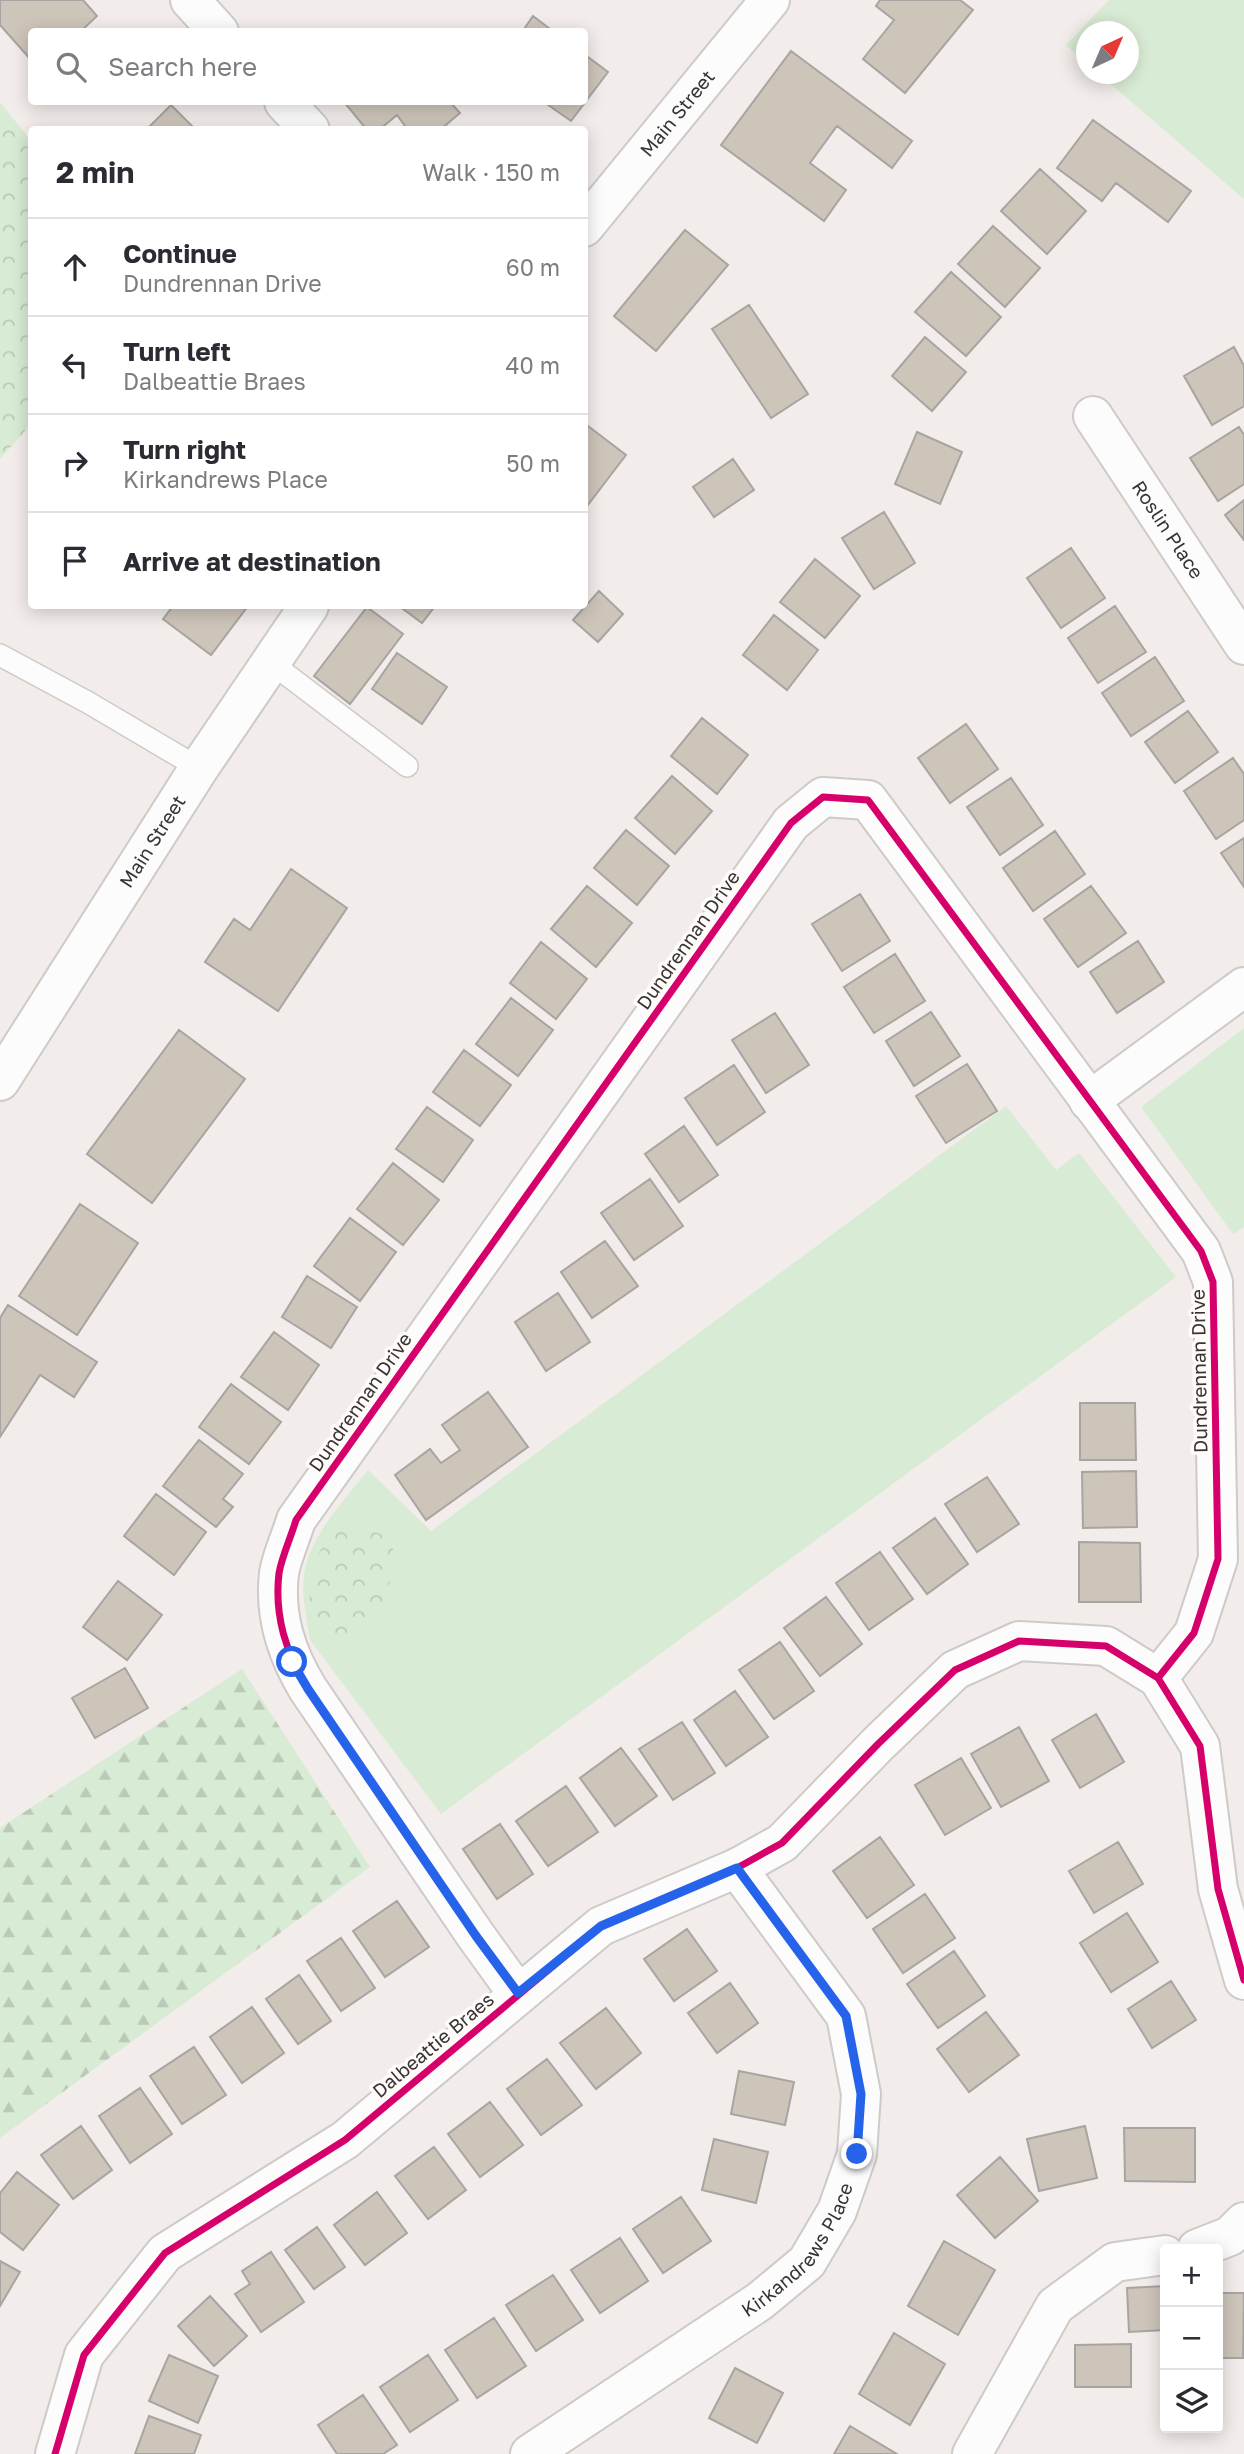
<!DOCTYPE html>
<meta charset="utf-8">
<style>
body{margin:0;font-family:"Golos Text",sans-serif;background:#f2f2f3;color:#2b2b33}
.controls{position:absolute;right:21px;bottom:21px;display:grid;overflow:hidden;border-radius:7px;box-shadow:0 4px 18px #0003}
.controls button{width:63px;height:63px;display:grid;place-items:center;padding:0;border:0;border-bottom:2px solid #e1e1e2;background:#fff;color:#2b2b33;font:35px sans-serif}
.compass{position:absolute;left:1076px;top:21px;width:63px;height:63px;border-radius:50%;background:#fff;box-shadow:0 4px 18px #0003;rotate:44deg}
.stop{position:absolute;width:21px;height:21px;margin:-16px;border:5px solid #2563eb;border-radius:50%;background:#fff}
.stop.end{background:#2563eb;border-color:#fff;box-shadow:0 2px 7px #0008}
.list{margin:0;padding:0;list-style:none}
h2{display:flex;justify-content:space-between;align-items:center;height:91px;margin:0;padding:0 28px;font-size:30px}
h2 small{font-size:23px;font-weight:400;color:#7c7c81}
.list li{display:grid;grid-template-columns:46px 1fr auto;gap:21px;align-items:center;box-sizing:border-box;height:98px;padding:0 28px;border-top:2px solid #e1e1e2}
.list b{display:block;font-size:26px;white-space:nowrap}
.list p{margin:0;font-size:23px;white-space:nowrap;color:#7c7c81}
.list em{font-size:23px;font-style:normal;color:#7c7c81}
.icon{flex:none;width:38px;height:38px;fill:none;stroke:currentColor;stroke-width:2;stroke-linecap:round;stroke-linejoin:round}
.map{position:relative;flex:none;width:1244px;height:2454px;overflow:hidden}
.search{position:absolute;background:#fff;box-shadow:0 4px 18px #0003;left:28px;top:28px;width:560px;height:77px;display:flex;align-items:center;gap:18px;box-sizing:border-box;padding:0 24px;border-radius:7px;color:#7c7c81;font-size:26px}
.panel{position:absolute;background:#fff;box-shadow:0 4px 18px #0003;left:28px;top:126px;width:560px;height:483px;border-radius:7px}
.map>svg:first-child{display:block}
.grass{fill:#d8ebd4}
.forest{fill:url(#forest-firs)}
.park{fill:url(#park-crowns)}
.building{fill:#cec5ba;stroke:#a7a4a2;stroke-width:2}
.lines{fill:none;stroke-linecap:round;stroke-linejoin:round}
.service-casing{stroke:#cecac8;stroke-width:24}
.minor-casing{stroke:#cecac8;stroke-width:42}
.service{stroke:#fdfcfc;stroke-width:21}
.minor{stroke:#fdfcfc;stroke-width:38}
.cycleway-casing{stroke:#fefbf9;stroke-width:11}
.cycleway{stroke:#d6006c;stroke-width:7}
.route{stroke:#2563eb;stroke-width:9}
.labels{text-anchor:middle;stroke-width:7;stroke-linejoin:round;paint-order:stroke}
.street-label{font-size:19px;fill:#373432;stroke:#fefbf9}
</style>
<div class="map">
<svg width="1244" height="2454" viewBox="0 0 1244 2454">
<defs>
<pattern id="forest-firs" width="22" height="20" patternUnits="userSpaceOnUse" patternTransform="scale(1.75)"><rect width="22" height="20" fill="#d8ebd4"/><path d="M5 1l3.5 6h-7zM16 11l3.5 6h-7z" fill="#bacab6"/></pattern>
<pattern id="park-crowns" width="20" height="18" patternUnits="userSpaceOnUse" patternTransform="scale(1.75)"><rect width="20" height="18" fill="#d8ebd4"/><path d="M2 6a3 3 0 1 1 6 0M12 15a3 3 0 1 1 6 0" fill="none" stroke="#bacab6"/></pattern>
</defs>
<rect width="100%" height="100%" fill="#f2edeb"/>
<path class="grass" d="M1109,0H1244V199L1099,74H1128V32H1086V62L1066,45Z
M1244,1028V1227L1233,1234L1141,1107Z
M1006,1106L1056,1170L1079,1153L1176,1277L441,1814L310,1640C307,1619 301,1596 304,1575C308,1538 346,1498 368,1470L431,1531Z"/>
<path class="forest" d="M242,1669L370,1867L0,2138V1828Z"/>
<path class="park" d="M0,102L31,141L32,423L0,459Z
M356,1524L385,1536L398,1557L382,1605L351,1643L315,1623L308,1590L316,1560L326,1538L342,1528Z"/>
<path class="building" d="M0,0H83L97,16L80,32H32V61L0,25Z
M880,0H960L973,10L905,93L863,59L894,20L876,6Z
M533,16L554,32H522Z
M791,51L912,141L892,168L837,126L810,163L846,190L824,221L721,145Z
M584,54L608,72L571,121L544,102H584Z
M344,102H450L460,113L440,130H408L397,115L379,130H367Z
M171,105L196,130H146Z
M1093,120L1191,191L1168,222L1116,183L1102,201L1057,168Z
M1040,169L1086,211L1047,254L1001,211Z
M993,226L1040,268L1005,307L958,264Z
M685,230L728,265L656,351L614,316Z
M951,272L1001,317L966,356L915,312Z
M749,305L808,394L771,418L712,329Z
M925,337L966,372L932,411L892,376Z
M1234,347L1244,366V406L1212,425L1184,376Z
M584,423L626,455L584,510Z
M1239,427L1244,435V484L1218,501L1190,458Z
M917,432L962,452L940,504L895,484Z
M733,459L754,490L714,517L693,487Z
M1244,500V540L1225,515Z
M884,512L915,563L874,589L842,538Z
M1071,548L1105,598L1061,628L1027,578Z
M815,559L860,596L825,638L780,602Z
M599,591L623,614L598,642L573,620Z
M173,606H248L211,655L163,619Z
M399,606H435L422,623Z
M1115,606L1146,652L1098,683L1068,638Z
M367,607L403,634L350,704L314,676Z
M774,615L818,650L787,690L743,655Z
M397,653L447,687L422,724L372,689Z
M1155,657L1184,701L1131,736L1102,693Z
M1188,711L1218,752L1175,783L1145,742Z
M702,718L748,755L717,794L671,756Z
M966,724L998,769L950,803L918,758Z
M1233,758L1244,774V820L1216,839L1184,791Z
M672,776L712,811L675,854L635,818Z
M1011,778L1043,825L1000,855L967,807Z
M626,830L669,866L637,905L594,868Z
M1055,831L1085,874L1033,911L1003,868Z
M1244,838V887L1221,853Z
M291,869L347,908L278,1011L205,962L234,919L250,930Z
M587,886L632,923L596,967L551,929Z
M1091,886L1126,933L1078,967L1044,919Z
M860,894L890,941L842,971L812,924Z
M1138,941L1164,982L1117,1013L1090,972Z
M541,942L587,979L556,1019L510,983Z
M895,954L925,1001L874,1033L844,987Z
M511,998L553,1030L518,1076L476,1044Z
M931,1012L960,1056L914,1086L886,1041Z
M775,1013L809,1065L766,1093L732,1040Z
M179,1030L245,1079L152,1203L87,1154Z
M464,1050L511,1085L480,1126L433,1092Z
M967,1064L997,1111L946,1143L916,1096Z
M734,1065L765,1112L717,1145L685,1098Z
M427,1107L473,1140L443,1182L396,1149Z
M684,1126L718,1175L679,1202L645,1154Z
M393,1163L439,1200L403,1245L357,1209Z
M650,1179L683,1226L634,1260L601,1213Z
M80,1204L138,1243L77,1335L19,1296Z
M350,1218L396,1252L360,1301L314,1266Z
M605,1241L638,1286L592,1318L561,1272Z
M307,1276L357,1307L331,1348L282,1317Z
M558,1293L590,1342L546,1371L515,1322Z
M8,1305L97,1362L74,1397L40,1375L0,1437V1318Z
M274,1332L319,1365L288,1410L241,1377Z
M231,1384L281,1422L249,1464L199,1427Z
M488,1392L528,1447L426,1520L395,1475L430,1449L441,1463L460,1450L442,1425Z
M1080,1403H1135L1136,1460H1080Z
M199,1440L243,1474L223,1499L233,1507L216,1527L163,1486Z
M1136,1471L1137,1527L1083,1528L1082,1472Z
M987,1477L1019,1524L977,1552L945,1504Z
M156,1494L206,1532L174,1575L124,1536Z
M935,1518L968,1564L927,1594L893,1548Z
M1079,1542L1140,1543L1141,1602H1079Z
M880,1552L913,1599L869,1630L836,1583Z
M118,1581L162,1615L127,1660L83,1627Z
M826,1597L862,1644L820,1676L784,1628Z
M780,1642L814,1691L774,1719L739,1670Z
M125,1668L148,1708L95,1738L72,1698Z
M735,1691L768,1737L726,1766L694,1720Z
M1096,1714L1124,1762L1080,1788L1052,1740Z
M682,1722L715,1773L673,1800L639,1749Z
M1019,1727L1049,1781L1001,1807L971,1754Z
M621,1748L657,1796L615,1826L580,1778Z
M961,1758L991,1808L945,1835L915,1785Z
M566,1786L598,1832L548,1866L516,1821Z
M500,1824L533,1874L497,1899L463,1849Z
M880,1837L914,1885L867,1918L833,1871Z
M1118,1842L1143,1884L1094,1913L1069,1871Z
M925,1894L955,1938L903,1973L873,1929Z
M397,1901L429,1947L385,1977L353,1931Z
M1127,1913L1158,1962L1111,1992L1080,1943Z
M687,1929L717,1971L674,2001L644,1959Z
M341,1938L375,1988L341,2011L307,1961Z
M954,1951L985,1996L938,2028L907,1984Z
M299,1975L331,2021L298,2044L266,1999Z
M1171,1981L1196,2020L1152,2048L1128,2009Z
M730,1983L758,2023L717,2053L688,2013Z
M252,2007L284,2053L242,2083L210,2037Z
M606,2008L641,2053L596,2089L560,2043Z
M986,2012L1019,2055L969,2092L937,2049Z
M194,2047L226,2095L182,2124L150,2076Z
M547,2059L582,2105L541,2135L507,2089Z
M739,2071L794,2082L785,2125L731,2114Z
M140,2088L172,2134L130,2163L99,2116Z
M490,2102L523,2145L480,2177L448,2134Z
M81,2126L112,2170L73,2199L41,2155Z
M1085,2126L1097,2178L1039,2191L1027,2139Z
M1124,2128H1195V2182L1125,2181Z
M714,2139L768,2152L756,2203L702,2190Z
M434,2147L466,2190L428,2219L395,2176Z
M1000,2157L1038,2201L995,2238L957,2195Z
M17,2172L59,2205L23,2250L0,2232V2193Z
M377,2192L407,2233L365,2265L334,2225Z
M681,2197L711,2241L663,2273L633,2229Z
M317,2227L345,2267L314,2289L285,2250Z
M620,2238L648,2281L600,2313L571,2270Z
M944,2241L995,2270L958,2335L908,2306Z
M271,2252L304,2302L261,2332L235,2294L250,2284L242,2271Z
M0,2261L20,2272L0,2306Z
M553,2275L583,2320L536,2351L506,2305Z
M1165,2286V2330L1129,2332L1127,2288Z
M1218,2293H1244L1243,2358H1218Z
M210,2296L247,2336L214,2366L178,2326Z
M494,2318L526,2366L477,2398L445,2350Z
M894,2333L945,2364L910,2425L859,2394Z
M1131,2344V2387H1075V2345Z
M169,2355L218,2376L198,2423L149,2401Z
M428,2355L458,2400L410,2432L380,2387Z
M735,2368L783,2393L757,2443L709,2418Z
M363,2395L397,2445L383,2454H337L318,2425Z
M149,2416L201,2435L194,2454H135Z
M850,2426L897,2454H834Z"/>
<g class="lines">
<g class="service-casing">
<path id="service" d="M0,655L89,703L199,768
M270,662L407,766"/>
</g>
<g class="minor-casing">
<g id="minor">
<path d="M190,0L219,32"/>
<path d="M284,102L310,130"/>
<path id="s1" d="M584,227L770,0"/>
<path id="s2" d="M1093,416L1244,645"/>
<path id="s3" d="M0,1081L199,768L309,606"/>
<path d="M1089,1101L1244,987"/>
<path d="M518,1994L476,1936L308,1689C286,1653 274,1616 279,1573C282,1556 291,1537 296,1520L791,823L823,797L868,800L1201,1251L1213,1282L1218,1559L1194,1633L1158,1678"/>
<path d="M1197,2249L1230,2236L1244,2222"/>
<path d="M55,2454L84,2355L165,2253L345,2140L601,1926L737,1868L782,1843L878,1744L955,1670L1019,1641L1106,1646L1158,1678L1200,1746L1218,1889L1244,1980"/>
<path id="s4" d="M530,2454L760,2301L807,2262L837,2211L857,2154L861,2094L846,2016L737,1868"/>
<path d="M972,2454L1055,2306L1115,2262L1165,2255"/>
</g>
</g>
<use href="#service" class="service"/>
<use href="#minor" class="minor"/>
<g class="cycleway-casing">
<path id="cycleway" d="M518,1994L476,1936L308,1689C286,1653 274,1616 279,1573C282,1556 291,1537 296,1520L791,823L823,797L868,800L1201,1251L1213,1282L1218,1559L1194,1633L1158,1678
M55,2454L84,2355L165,2253L345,2140L601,1926L737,1868L782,1843L878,1744L955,1670L1019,1641L1106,1646L1158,1678L1200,1746L1218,1889L1244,1980"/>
</g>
<use href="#cycleway" class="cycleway"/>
</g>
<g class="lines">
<path class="route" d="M292,1662L308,1689L476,1936L518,1993L601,1926L737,1868L846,2016L861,2094L857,2154"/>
</g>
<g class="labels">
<g class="street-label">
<text dy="7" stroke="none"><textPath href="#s1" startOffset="147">Main Street</textPath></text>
<text dy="7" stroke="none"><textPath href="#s2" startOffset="136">Roslin Place</textPath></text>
<text dy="7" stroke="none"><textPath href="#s3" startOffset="284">Main Street</textPath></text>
<text transform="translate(688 940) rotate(-55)" y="7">Dundrennan Drive</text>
<text transform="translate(1199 1371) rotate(-91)" y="7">Dundrennan Drive</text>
<text transform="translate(360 1402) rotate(-55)" y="7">Dundrennan Drive</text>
<text transform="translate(433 2045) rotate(-40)" y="7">Dalbeattie Braes</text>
<text dy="7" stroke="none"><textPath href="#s4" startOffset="341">Kirkandrews Place</textPath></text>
</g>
</g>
</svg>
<div class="controls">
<button>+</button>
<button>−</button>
<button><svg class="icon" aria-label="layers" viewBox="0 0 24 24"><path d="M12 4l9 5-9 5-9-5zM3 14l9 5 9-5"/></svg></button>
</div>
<svg class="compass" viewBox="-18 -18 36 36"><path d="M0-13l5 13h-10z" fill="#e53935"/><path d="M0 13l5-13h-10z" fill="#7c7c81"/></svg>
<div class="stop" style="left:292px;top:1662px"></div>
<div class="stop end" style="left:857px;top:2154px"></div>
<div class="search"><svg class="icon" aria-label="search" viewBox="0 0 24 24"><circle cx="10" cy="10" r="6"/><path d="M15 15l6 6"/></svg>Search here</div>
<section class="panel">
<h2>2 min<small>Walk · 150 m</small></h2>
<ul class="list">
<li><svg class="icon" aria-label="ahead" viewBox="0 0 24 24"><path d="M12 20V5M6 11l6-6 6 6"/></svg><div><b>Continue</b><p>Dundrennan Drive</p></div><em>60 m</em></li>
<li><svg class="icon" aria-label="left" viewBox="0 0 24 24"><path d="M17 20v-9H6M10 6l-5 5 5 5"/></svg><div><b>Turn left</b><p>Dalbeattie Braes</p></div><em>40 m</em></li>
<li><svg class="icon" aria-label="right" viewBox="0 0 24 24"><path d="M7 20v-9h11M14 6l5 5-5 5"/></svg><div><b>Turn right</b><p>Kirkandrews Place</p></div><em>50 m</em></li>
<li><svg class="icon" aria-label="arrive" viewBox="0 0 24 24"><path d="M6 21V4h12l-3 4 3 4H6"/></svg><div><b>Arrive at destination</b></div></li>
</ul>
</section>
</div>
